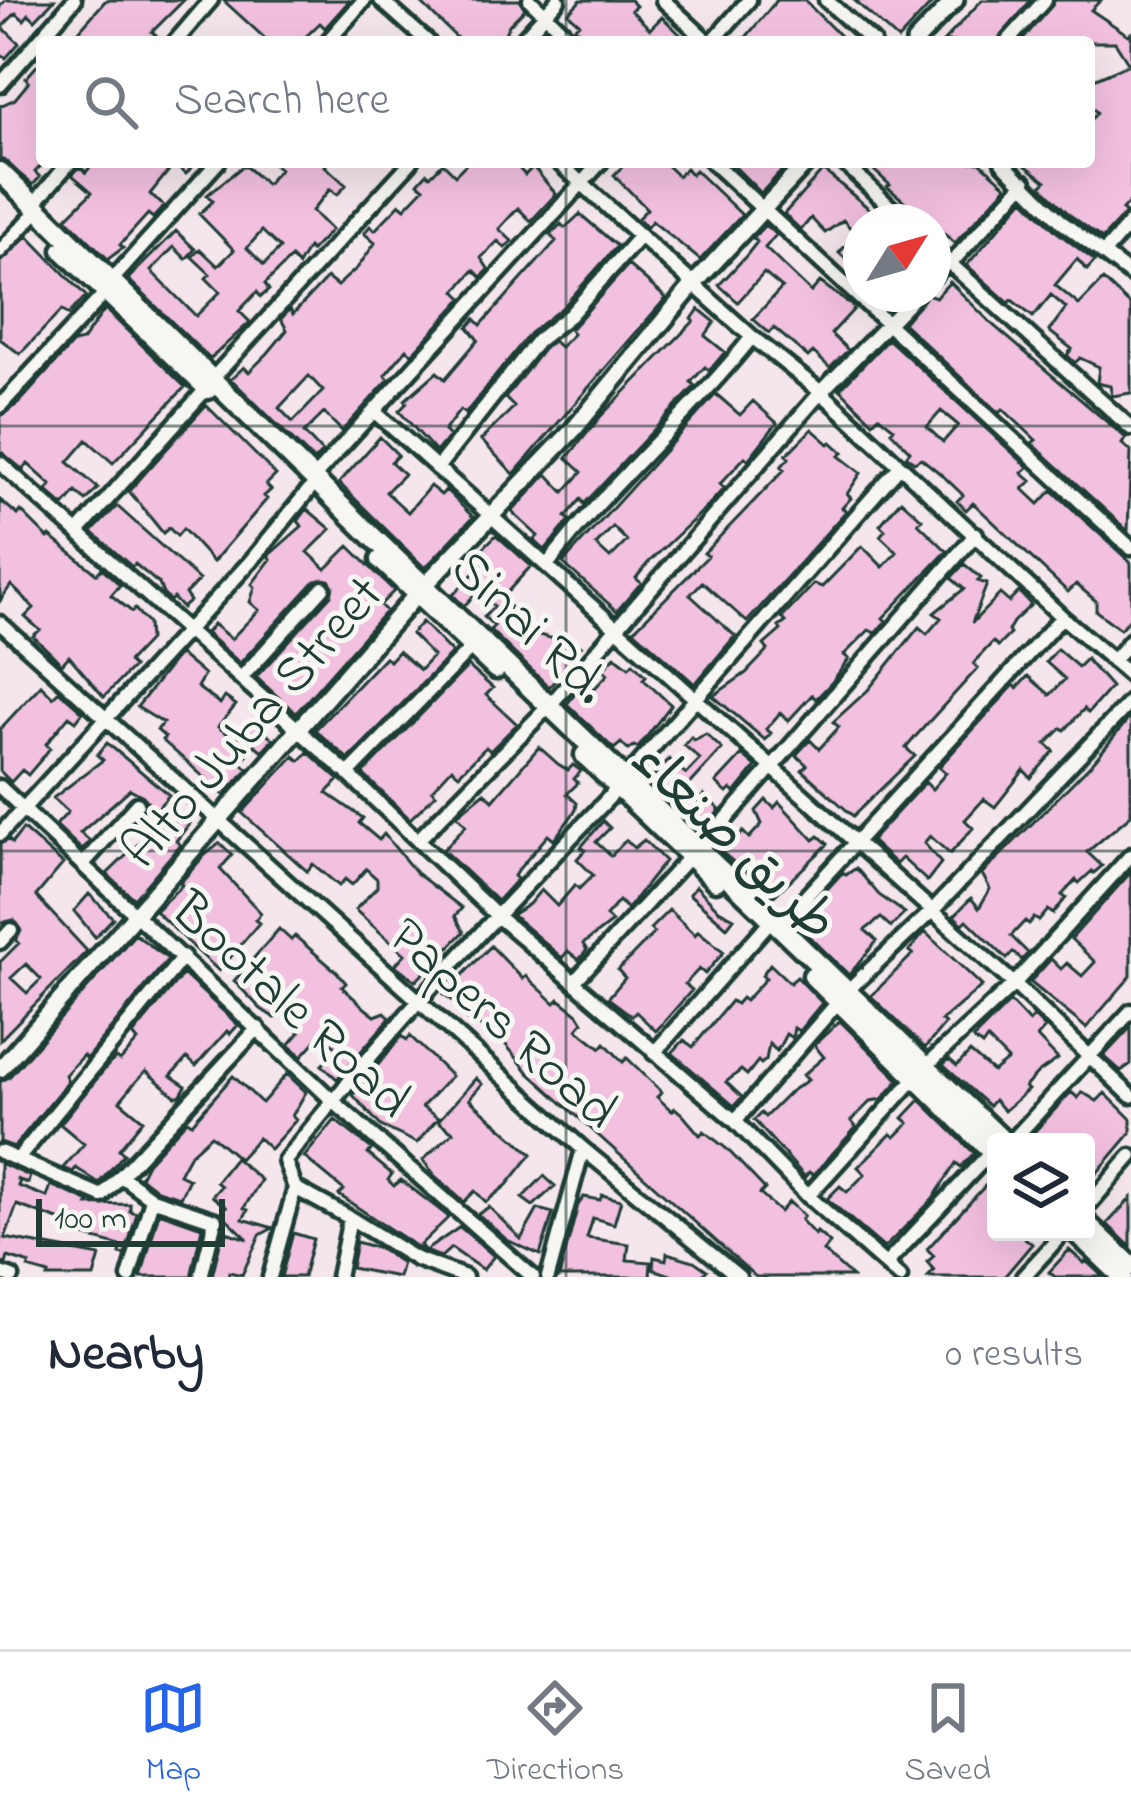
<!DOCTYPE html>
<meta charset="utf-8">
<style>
body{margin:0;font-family:"Indie Flower","Playpen Sans Arabic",sans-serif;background:#f2f2f3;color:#1f2937}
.controls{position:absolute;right:36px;bottom:36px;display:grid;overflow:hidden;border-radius:12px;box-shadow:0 12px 48px #0002}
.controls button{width:108px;height:108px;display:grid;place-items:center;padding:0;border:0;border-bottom:3px solid #e0e1e3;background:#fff;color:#1f2937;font:60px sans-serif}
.compass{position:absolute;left:843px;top:204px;width:108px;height:108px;border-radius:50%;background:#fff;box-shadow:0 12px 48px #0002;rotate:53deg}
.scale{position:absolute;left:36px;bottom:30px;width:189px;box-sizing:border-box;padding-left:12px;border:6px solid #1f3d34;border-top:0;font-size:33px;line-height:42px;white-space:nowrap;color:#1f3d34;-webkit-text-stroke:9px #f6f6f2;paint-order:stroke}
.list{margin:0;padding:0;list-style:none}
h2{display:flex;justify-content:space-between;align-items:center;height:156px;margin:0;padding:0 48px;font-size:51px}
h2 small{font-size:39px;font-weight:400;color:#747a83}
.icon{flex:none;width:66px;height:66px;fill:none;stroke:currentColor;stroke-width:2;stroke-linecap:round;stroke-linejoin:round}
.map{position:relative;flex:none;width:1131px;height:1277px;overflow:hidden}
.search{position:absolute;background:#fff;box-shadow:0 12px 48px #0002;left:36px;right:36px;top:36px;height:132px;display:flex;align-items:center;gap:30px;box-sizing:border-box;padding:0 42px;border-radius:12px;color:#747a83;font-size:45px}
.sheet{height:372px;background:#fff}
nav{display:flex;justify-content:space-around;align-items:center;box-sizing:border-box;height:168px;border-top:3px solid #e0e1e3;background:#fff;font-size:33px;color:#747a83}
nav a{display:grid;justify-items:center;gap:6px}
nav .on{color:#2563eb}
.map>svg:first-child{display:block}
.building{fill:#f3c1e0;stroke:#1f3d34;stroke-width:3;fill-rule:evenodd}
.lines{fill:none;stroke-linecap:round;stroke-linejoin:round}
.minor-casing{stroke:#1f3d34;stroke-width:21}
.tertiary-casing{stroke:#1f3d34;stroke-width:24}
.secondary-casing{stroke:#1f3d34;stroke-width:27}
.minor{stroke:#f6f6f2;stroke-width:12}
.tertiary{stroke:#f6f6f2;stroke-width:15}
.secondary{stroke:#f6f6f2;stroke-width:18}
.grid{fill:none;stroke:#1f3d34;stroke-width:3;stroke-opacity:0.55}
.labels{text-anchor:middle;stroke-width:10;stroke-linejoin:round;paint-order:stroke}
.street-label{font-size:54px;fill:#1f3d34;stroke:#f6f6f2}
</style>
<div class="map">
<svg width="1131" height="1277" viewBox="0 0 1131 1277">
<rect width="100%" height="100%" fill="#f5e6ed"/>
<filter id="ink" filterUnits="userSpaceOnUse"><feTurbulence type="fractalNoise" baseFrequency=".00833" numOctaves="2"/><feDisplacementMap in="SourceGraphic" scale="24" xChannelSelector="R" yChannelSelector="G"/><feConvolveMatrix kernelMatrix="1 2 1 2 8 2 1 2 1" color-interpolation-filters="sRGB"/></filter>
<g filter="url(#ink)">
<path class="building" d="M6,0H54L35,20L29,14L24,20L16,13L2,27L19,43L6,58L0,53V6Z
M106,0H184L152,32L164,42H69Z
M223,0H347L349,1L325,28L320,23L300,42H269Z
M418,0H520L525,9L509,25L501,42H461Z
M581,0H630L636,6L631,10L650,29L662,17L688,42H659L654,37L650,42H597L574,28L579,23L568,13Z
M777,0H804L846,42H742Z
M854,0H935L898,40Z
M982,0H1031L997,42H943Z
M1055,0H1101L1091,10L1128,35L1131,33V200L1122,210L1126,213L1102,239L1070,215L1041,186L1046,181L1021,162H1089V121L1097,113L1089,104V81L1129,64L1115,42H1021Z
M42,60V165L35,172L40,177L33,185L0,158V106L15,99L29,82L26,78Z
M94,162H196L186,174L174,164L150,194L164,206L153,218L148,214L120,245L123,248L108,259L66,218L92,192L72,175L80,167L86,172Z
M272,162H328L325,166L346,185L337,195L330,189L312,211L331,230L311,251L308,248L298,265L291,258L265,284L269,290L261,297L257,292L239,311L250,322L210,359L128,279L176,231L195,249L186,259L174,247L151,271L196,316L220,292L206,278L210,274L192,257L200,249L218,266L234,250L199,214L213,201L207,195L244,165L266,184L280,169ZM262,231L280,248L264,265L247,248Z
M468,162H513L525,175L533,167L556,194L531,221L518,208L499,229L512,241L505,248L498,241L481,258L489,270L481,277L474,270L456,291L463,298L412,354L407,349L385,375L389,379L342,431L324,413L304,433L322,452L314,461L231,379L244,367L249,372L268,353L287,330L281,319L290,309L293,314L327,278L337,286L358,267L375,243L364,233L370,226L375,230L400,204L405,208L424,188L418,183L427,173L430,176L443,163L455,175ZM309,376L323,391L293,422L279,408Z
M627,162H663L678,176L686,168L691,174L695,170L742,215L700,260L652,221L647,227L638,218L647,209L614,175Z
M730,162H761L766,166L769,162H790L761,193Z
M865,162H980L1007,186L955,243L887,187L890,185Z
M823,170L885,222H861V285L851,276L857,269L839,253L856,234L843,220L825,233L811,218L801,230L784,214Z
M1024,199L1056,231L1095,261L1087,270L1077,259L1055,285L1079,305L1103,280L1131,306V393L1112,396L1110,386L1097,383L1099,367L1080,358L1075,363L1067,355L1072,349L1049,331L1066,308L1051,295L1033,317L1012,300L1009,303L967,265Z
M580,214L617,246L563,307L530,333L465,414L460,410L444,431L449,436L436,452L399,411L407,403L405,400L437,372L445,379L478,340L468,327L475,319L481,325L556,241L550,235L561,224L565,228Z
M765,225L776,235L765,248L791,273L811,292L820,282L855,308L831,334L848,350L830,368L813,352L808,357L774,328L769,333L753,319L782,288L764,273L738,302L719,285L746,256L757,242L753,238Z
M28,236L86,296L68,315L62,310L20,354L0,339V262Z
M628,265L666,298L514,474L481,440L514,407L505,398L545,347L553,341L560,347L573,334L570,330Z
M950,282L993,325L1126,438L1122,444L1131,451L1128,531L1032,443L1036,440L1003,409L999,413L903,323L927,294L936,297Z
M105,309L185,387L113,463L87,440L68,462L98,488L86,501L76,492L64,506L47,491L51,485L28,464L23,470L0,451V416L19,403L73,343L82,341Z
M699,309L715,322L705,336L725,352L709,371L705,367L691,382L695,386L584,504L581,499L566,517L570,520L545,550L534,540L538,536L512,512L547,474L564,492L582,472L567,458L601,416L694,321L692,319Z
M888,339L1028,467L1022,473L1031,481L1023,489L1039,504L1052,490L1131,563V617L1120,629L1096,611V601L1076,584L1068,592L973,503L966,510L957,501L963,495L942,475L921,458L914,462L906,456L910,451L891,431L894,428L879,416L873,422L840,389ZM941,411L958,425L943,442L927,427Z
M716,394L740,415L753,401L777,423L748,460L745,457L720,484L724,488L707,507L648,563L636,578L641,583L617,611L563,563ZM613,527L627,541L610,558L596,545Z
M206,405L276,475L266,485L271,490L264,496L267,499L213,562L183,529L177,536L169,528L163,533L129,491Z
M812,429L829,444L831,442L843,453L839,456L861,473L847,494L851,498L842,508L846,511L747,622L702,582L690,595L735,636L695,684L634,630L708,556L704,553L784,470L781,467L789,458L786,455Z
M380,437L398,455L391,462L404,474L386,492L408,512L430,486L441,495L446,490L473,517L425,568L339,483Z
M0,500L18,515L21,511L48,538L50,536L97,574L102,568L120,585L111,595L132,612L135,609L148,624L149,640L128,662L133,667L104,697L69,656L62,664L33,636L40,630L25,617L34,608L11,585L0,601Z
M901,500L922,519L918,523L947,551L883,618L886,621L875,633L869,630L844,655L849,659L832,682L816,699L812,695L788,721L780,713L766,729L771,733L765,740L713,696L746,673L768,650L764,645L781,630L779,627L786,622L782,618L814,584L822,587L862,546L883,567L897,552L880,536L885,530L880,525Z
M117,506L199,580L185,594L190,601L182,608L173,598L170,601L163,594L159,584L135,564L132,567L92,532Z
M307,509L331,529L308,552L326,569L349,546L394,591L380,605L386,611L296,713L256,677L331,595L333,586L329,580L315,581L240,663L206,633L213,624L231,639L259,610L250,602L255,587L252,584L271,559L268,556L302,526L298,521Z
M496,535L531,566L501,599L510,607L507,610L531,633L581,646L576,652L579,655L549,687L490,630L494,626L484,617L494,606L478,591L464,606L453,595L488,558L481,550Z
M964,564L981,578L978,581L987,584L972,623L1000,594L1009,602L1019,592L1031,605L1013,622L1008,631L1010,634L998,646L993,642L979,657L974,664L978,668L916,736L906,748L915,756L853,816L802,770L807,765L796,755L810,740L819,749L839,727L833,722L868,690L919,627L927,634L941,618L934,613L964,589L951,578Z
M422,622L452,653L348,759L315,730L385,657L389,661L398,651L420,670L433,656L411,634Z
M1057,649L1078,667L1086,659L1111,687L1088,713L1084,709L1065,730L1062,728L1046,744L1054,751L1031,778L1024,770L995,807L984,799L965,820L973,828L950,854L930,836L924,843L941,863L927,881L902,858L896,864L871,841L925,782L932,789L946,773L939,767L1014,685L1017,688L1028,676L1050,695L1065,679L1046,662Z
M179,654L204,675L197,687L220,704L225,697L236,705L218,727L235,740L252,720L273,739L262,751L255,745L241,762L248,769L224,795L162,740L165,737L157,730L163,723L137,707Z
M615,656L629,667L633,663L646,676L643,679L671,705L638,748L634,746L628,750L621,743L614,749L567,704L585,681L594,689L608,674L603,669Z
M468,666L493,688L486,695L517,724L490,751L486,747L459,774L452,768L432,790L436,794L410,819L363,774Z
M41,685L53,697L59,691L83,712L76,721L69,716L46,744L50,748L44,756L28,775L22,770L11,782L0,771V729Z
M1131,716V815L1087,852L1102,866L1094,873L1092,871L1079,883L1076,880L1062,895L1066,898L1053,914L1048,910L1039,921L1034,918L1029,924L1025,921L1011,936L1028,953L1022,960L1013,952L1007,959L967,920L963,924L954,916L971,898L979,908L990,889L982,874L1095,760Z
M706,734L722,749L684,791L697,803L704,795L720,810L701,832L645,779L649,774L653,777L669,759L686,774L700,759L684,745L691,737L694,740Z
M107,743L169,795L155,811L143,796L130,789L80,833L90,841L82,850L56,825L68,812L53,798L103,760L97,755Z
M539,747L558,764L568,770L573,765L581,771L574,779L578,783L567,794L577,803L576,810L554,840L548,835L518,870L514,876L517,879L497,901L443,850L466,825L457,815L485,792L493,800Z
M308,752L339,780L327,793L363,818L359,823L379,840L384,834L416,873L462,908L455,916L464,932L416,981L395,965L405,954L355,910L377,887V879L366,869L352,885L345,879L339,886L313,864L307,871L242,813L294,756L300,761Z
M742,755L756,767L735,793L731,789L727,793L716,783Z
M766,800L774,808L779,802L814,840L819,836L828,844L774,896L719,850L724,845L728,848L743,832L749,838L762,824L756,811Z
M180,815L190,823L176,841L180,845L134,899L107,874L159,824L166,832Z
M603,821L610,828L596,842L611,856L626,840L634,848L644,840L665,861L627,909L619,901L606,916L612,922L583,944L587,950L579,960L568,951L562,958L512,915L529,904L541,890L557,906L575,885L579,889L593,875L577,859L585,850L581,847Z
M23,829L63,864L36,896L87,951L0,1040V962L19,943L16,940L21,931L14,920L0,923V844L9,840L12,843ZM26,964L41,979L27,993L11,978Z
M220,843L232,855L220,869L261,913L255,920L259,923L219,971L155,911L182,885L180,883L205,855Z
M856,868L879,895L905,913L891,927L881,918L865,930L877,941L849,975L796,923L843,872L846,875Z
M1131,872V976L1086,1028L1030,982L1051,959L1061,969L1067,963L1082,976L1095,962L1071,939Z
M696,886L719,910L734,918L727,927L689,894Z
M89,894L113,918L95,937L74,911Z
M669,910L695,935L698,931L724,952L705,974L699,969L685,984L692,990L656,1031L636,1012L632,1016L608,998L625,978L618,970L654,933L650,929Z
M279,929L291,940L295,936L337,972L346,983L342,987L366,1009L375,1016L385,1012L390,1018L337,1079L322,1065L338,1049L322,1034L302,1056L289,1045L300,1032L282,1015L275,1018L261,1009L234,981Z
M925,932L982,986L941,1021L945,1024L925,1048L871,996L913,954L909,951Z
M135,934L168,959L86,1059L83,1055L65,1075L68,1081L14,1147L0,1142V1082L9,1077Z
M491,946L523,979L526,976L555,1003L559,999L578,1014L583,1022L577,1029L601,1048L605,1043L623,1062L627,1058L662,1092L657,1097L672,1111L675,1108L682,1114L700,1135L704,1131L727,1149L765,1189L760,1194L780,1212L789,1202L804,1216L801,1220L815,1235L817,1232L830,1243L823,1251L852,1277H756L529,1073L498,1035L494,1039L474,1020L471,1023L457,1012L461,1007L444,994Z
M770,964L790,983L797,977L822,1003L799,1031L794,1028L792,1038L786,1034L777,1051L769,1044L766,1060L761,1064L758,1061L747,1075L741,1070L726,1082L742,1097L734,1106L672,1053L684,1040L693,1047L731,1001L736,1004L741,998L745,1001L766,978L762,975Z
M183,974L238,1025L230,1034L227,1031L196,1066L187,1058L171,1076L186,1086L180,1096H175L146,1071L132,1086L120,1101L143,1120L119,1149L124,1154L99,1183L76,1168L73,1172L63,1168L84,1144L60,1124L109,1064L116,1058L120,1061L138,1041L133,1035Z
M1010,1002L1029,1022L1034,1017L1045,1028L1037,1037L1058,1059L1038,1073L1025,1087L1028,1090L1004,1111L994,1100L989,1106L943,1065L949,1059L957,1066L970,1052L993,1072L1008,1060L987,1039L982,1046L973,1039Z
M840,1021L899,1080L882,1099L871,1101L851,1121L856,1127L853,1131L813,1175L809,1172L805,1177L754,1120L761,1113L765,1117L791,1091L808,1080L803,1075L824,1057L814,1045Z
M1131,1027V1064L1121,1071L1104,1056Z
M402,1036L407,1040L410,1036L451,1076L422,1107L438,1118L417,1143L381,1126L353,1095Z
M287,1074L306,1092L292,1116L296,1120L270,1149L258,1138L239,1159L211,1135L190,1154L179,1174L189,1179L180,1197L157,1190L140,1177L147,1163L187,1120L192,1123L233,1076L262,1103Z
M476,1078L482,1084L469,1099L532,1154L507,1185L486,1202L475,1191L464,1202L434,1175L423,1160L453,1132L438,1121Z
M1071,1092L1078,1098L1082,1092L1097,1101L1105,1093L1131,1119V1133L1086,1186V1142H1025Z
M920,1100L974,1153L961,1167L956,1163L933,1199L884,1248L827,1199L840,1186L847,1192L865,1174L858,1167L891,1134L895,1137L909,1123L903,1118Z
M335,1120L372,1149L368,1154L392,1174L388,1180L394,1186L401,1180L449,1217L420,1245L425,1251L460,1227L494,1256L483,1270L451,1248L441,1257L421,1250L339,1195L344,1190L304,1157Z
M235,1158L261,1180L244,1208L248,1210L243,1219L273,1228L260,1235L242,1275L229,1272L228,1277H216L212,1276L223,1231L248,1239L225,1217L221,1212L226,1207L212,1196L221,1186L216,1182Z
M0,1163L30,1176L28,1183L16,1179L20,1181L18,1186L47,1197L51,1185L90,1202L88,1205L130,1204V1211L137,1213L125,1255L120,1254L121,1246L65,1231L67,1223L17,1205L5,1238L100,1256L94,1277H48L49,1274L28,1268L30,1264L8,1257L6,1264L0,1263Z
M996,1174V1232H1018L1032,1244L1004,1277H928L934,1270L927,1262L934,1256L927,1249Z
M544,1176L555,1186L533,1206L522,1198Z
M602,1195L621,1200L614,1224L593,1218L587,1238L629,1244L627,1260L651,1262L650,1277H559L578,1205L584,1197L600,1200Z
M1131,1198V1247L1107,1224Z
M489,1207L521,1239L538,1209L553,1213L540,1255L507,1240L478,1214Z
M159,1212L202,1227L191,1277H141Z
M293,1233L313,1239L303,1277H281Z
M356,1242L378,1248L402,1263L398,1277L351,1268Z
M1069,1250L1084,1263L1086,1261L1103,1277H1055L1049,1272Z
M667,1253L694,1261L707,1270L701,1277H676L653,1269L654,1257L666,1260Z"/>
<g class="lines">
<g class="minor-casing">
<path id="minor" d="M381,0L428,42
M530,0L574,42
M663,0L708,42
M826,0L873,42
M175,42L211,0
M327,42L364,0
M520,42L558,0
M712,42L749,0
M1007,42L1045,0
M0,85L74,0
M558,162L752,337L821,392L1062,617L1131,676
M712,162L1131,548
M843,162L906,222
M1002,162L1063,223L1131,275
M33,205L70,162
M933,248L1131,428
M0,251L31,218
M1104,253L1131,222
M951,263L1025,182
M933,277L947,262
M113,279L218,162
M214,377L411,162
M0,406L107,291
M376,413L1014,984L1131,1096
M0,463L348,774L496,915L735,1121L808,1196L900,1277
M437,468L538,340L570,315L640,236
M313,478L601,162
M78,532L207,388
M548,564C610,483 688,417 752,337
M0,623L583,1149L739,1277
M1113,661L1131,640
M241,678L323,588
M551,704L821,392L917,294
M348,774L472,647
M626,778L900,466
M0,787L332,1100L533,1277
M0,834L250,562L309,490
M418,840L543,712
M700,849L976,534
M83,864L137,804
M778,927L1062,617
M0,942L11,930
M574,982L689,857
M847,991L931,912L1131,701
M654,1053L765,927
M925,1067L1014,984L1131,855
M735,1121L839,1001
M1011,1142L1131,1011
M0,1152L102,1196L258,1028
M18,1159L183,957
M121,1176L152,1199L215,1220L201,1277
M295,1188L350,1218L338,1277
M808,1196L916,1077
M1086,1208L1131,1156
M350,1218L416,1259L465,1277
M886,1264L992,1151
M0,1273L12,1277
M129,1277L152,1199
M270,1277L295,1188L285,1161C387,1029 503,909 618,788
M548,1277L583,1149
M1023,1277L1064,1232"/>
</g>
<g class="tertiary-casing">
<path id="tertiary" d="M915,42L955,0
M0,1069L425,585L574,429L693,285L807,162"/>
</g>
<g class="secondary-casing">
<path id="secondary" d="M0,172L373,537L1004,1142
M63,250L208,389
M381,560L496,669
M585,755L716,881
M813,976L996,1156
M1086,1223L1131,1266
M1076,1232L1123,1277"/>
</g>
<use href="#minor" class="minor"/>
<use href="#tertiary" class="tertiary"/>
<use href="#secondary" class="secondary"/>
</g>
</g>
<path class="grid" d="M566,0V42M566,162V1277M0,426H1131M0,851H1131"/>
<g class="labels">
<g class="street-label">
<text transform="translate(532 625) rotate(44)" y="19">Sinai Rd.</text>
<text transform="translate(250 720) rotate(-49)" y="19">Alto Juba Street</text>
<text transform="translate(736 839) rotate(44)" y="19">طريق صنعاء</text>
<text transform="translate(293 1003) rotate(43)" y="19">Bootale Road</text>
<text transform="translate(505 1021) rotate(42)" y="19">Papers Road</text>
</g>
</g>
</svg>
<div class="controls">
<button><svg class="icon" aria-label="layers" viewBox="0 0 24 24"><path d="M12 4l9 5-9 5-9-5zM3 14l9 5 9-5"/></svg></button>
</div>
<svg class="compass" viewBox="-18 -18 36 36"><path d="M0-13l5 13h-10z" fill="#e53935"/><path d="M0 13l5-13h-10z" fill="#747a83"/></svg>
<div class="scale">100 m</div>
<div class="search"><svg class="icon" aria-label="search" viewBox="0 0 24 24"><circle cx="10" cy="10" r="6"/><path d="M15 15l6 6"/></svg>Search here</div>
</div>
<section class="sheet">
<h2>Nearby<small>0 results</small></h2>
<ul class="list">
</ul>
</section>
<nav>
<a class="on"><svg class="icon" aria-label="map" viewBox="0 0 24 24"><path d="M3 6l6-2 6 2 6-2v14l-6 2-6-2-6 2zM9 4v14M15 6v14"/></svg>Map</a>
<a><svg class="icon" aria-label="directions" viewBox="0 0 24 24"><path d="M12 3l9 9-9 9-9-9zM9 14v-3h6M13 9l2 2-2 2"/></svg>Directions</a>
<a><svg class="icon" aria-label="saved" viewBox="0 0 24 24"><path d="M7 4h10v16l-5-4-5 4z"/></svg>Saved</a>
</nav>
